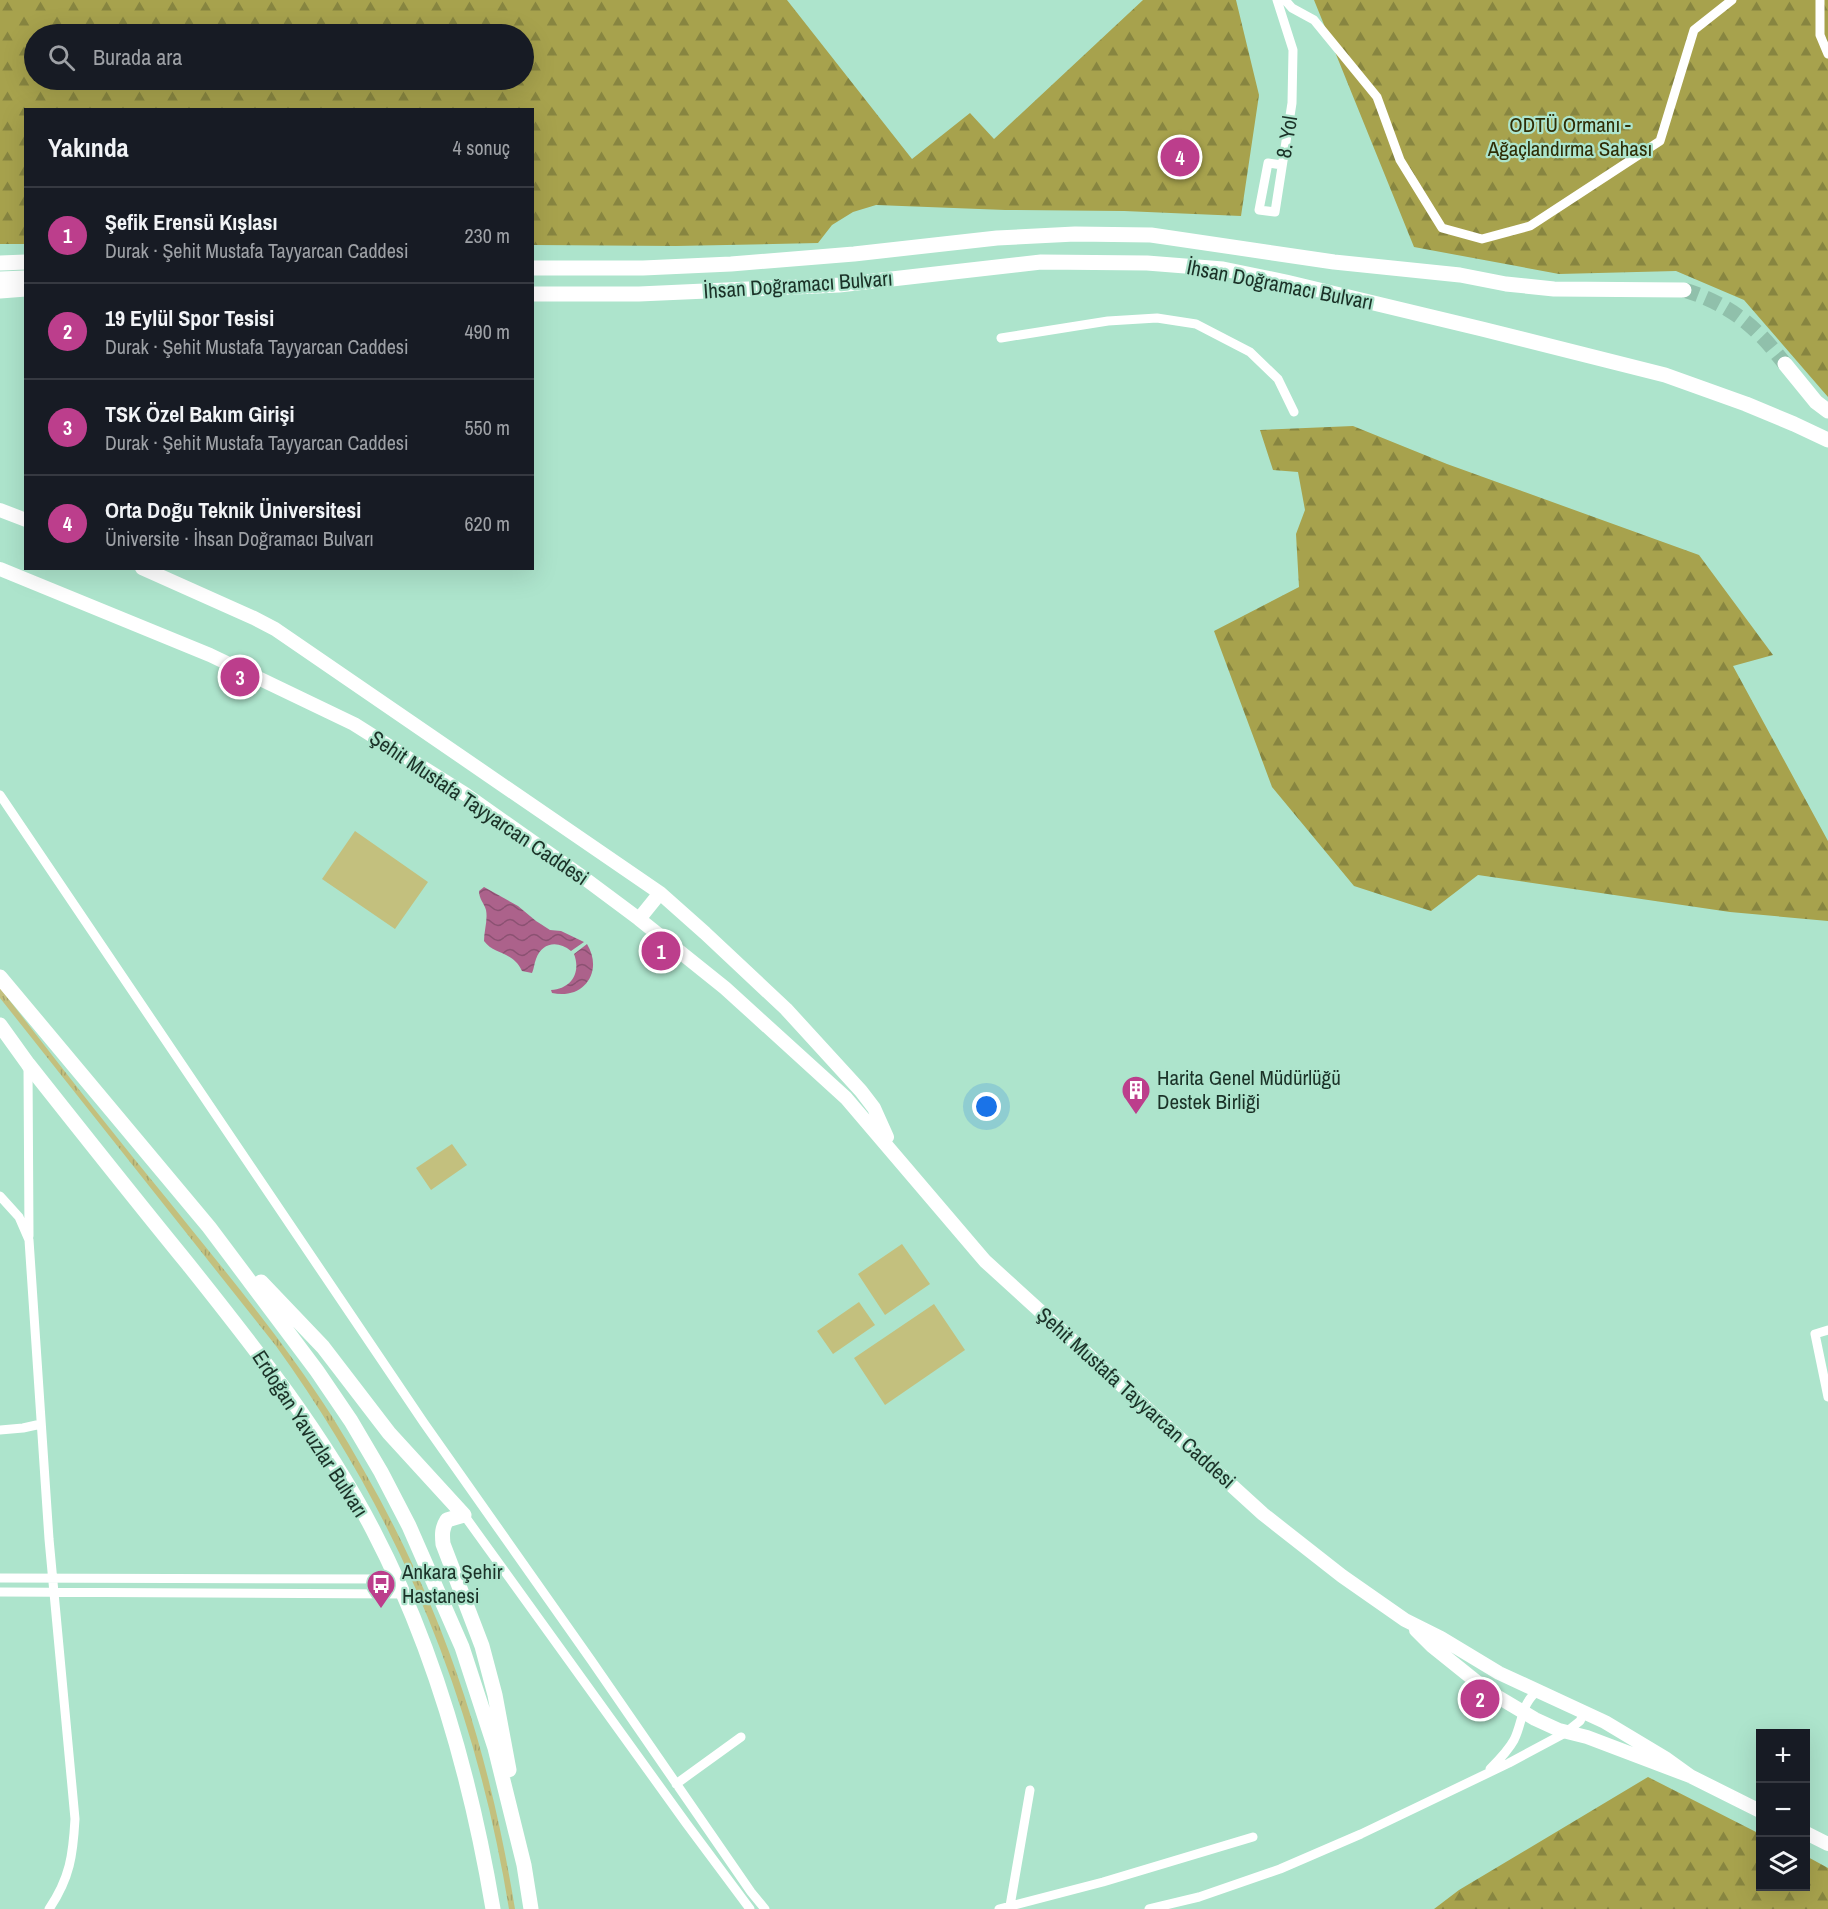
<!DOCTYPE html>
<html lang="tr">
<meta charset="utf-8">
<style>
body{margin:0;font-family:"Archivo Narrow",sans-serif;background:#242831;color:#f1f3f6}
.controls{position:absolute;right:18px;bottom:18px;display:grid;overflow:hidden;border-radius:0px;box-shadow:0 6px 24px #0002}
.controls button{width:54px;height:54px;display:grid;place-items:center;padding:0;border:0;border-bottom:2px solid #363941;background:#171b24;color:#f1f3f6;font:30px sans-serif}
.you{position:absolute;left:987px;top:1107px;width:21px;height:21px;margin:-15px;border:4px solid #fff;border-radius:50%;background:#1a73e8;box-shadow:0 0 0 9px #1a73e833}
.badge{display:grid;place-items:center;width:39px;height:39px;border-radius:50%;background:#bc3e8c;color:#fff;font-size:20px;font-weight:700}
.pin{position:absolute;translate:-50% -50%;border:3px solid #fff;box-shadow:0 2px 6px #0006}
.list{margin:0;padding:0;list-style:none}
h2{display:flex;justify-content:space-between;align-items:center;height:78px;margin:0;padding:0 24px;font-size:26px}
h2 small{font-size:20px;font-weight:400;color:#9ea1a6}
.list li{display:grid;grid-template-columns:39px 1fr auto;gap:18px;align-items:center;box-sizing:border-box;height:96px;padding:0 24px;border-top:2px solid #363941}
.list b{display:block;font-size:22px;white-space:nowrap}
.list p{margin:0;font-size:20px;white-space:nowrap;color:#9ea1a6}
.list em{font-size:20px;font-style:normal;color:#9ea1a6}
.icon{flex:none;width:33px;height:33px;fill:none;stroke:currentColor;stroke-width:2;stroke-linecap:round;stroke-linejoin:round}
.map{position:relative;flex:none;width:1828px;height:1909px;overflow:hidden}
.search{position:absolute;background:#171b24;box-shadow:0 6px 24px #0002;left:24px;top:24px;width:510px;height:66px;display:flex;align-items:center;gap:15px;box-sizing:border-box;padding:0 21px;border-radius:33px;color:#9ea1a6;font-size:22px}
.panel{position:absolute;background:#171b24;box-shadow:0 6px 24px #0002;left:24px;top:108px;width:510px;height:462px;border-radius:0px}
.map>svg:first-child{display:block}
.grass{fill:url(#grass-tufts)}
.forest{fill:url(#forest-firs);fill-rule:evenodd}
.green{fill:#c3c07e}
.water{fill:url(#water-waves)}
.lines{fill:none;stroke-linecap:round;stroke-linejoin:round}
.primary-tunnel{stroke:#90c0ab;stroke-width:15;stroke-dasharray:15 8;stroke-linecap:butt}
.street{stroke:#fff;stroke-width:9}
.secondary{stroke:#fff;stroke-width:14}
.primary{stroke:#fff;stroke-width:15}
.labels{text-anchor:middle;stroke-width:4.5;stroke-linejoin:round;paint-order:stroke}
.park-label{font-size:21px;fill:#2e2c05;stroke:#ade4cc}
.street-label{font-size:21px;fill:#1b3228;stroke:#ade4cc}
.poi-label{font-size:21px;fill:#1b3228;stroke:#ade4cc;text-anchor:start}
</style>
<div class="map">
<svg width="1828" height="1909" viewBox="0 0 1828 1909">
<defs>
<pattern id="grass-tufts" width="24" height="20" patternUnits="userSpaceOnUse" patternTransform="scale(1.5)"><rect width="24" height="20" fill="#c3c07e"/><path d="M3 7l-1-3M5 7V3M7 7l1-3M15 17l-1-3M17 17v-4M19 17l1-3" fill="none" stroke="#a7a56d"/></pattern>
<pattern id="forest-firs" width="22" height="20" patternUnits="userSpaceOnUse" patternTransform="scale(1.5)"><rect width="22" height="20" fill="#a7a24d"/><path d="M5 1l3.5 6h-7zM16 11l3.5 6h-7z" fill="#878540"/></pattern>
<pattern id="water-waves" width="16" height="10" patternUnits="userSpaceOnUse" patternTransform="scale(1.5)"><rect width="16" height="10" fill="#ac628b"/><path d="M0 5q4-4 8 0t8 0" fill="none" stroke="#8b5172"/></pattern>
</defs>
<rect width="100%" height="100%" fill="#ade4cc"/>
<path class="grass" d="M0,988C55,1059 110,1130 167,1199C224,1270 284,1341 333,1418C386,1504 433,1598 464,1695C487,1765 503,1836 515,1909H509C475,1700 400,1518 276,1346L0,998Z"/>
<path class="forest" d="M0,0H787L912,159L970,113L994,139L1143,0H1236L1259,95L1241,216L1124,211L1005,210L876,205L853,212L832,225L818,243L676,246L533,245L532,110H26L25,244H0ZM524,34V80H34V34Z
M1314,0H1828V397L1744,300L1676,271L1559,274L1414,247Z
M1353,426L1447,464L1699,555L1773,655L1733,666L1828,841V921L1730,912L1478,875L1431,911L1354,886L1272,787L1214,631L1299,587L1296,534L1305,510L1298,472L1273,470L1260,430Z
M1648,1777L1760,1834V1886H1806V1856L1828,1868V1909H1434L1459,1890Z"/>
<path class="green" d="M355,831L428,882L395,929L322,879Z
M452,1144L467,1165L431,1190L416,1168Z
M902,1244L930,1284L885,1315L858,1274Z
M859,1302L875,1325L833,1354L817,1331Z
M934,1304L965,1350L885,1405L854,1358Z"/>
<path class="water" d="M484,887L518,906L536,921L550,930L561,931L584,942L571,951C558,940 542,942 536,959C534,964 534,969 532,973L522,971C513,951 494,955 484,941C484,931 488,920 486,910C484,903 479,899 479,891Z
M587,944C604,972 583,1000 552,993L551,990C572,989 581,972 574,954Z"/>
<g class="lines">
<path class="primary-tunnel" d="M1684,290C1711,298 1737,312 1757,332C1767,341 1776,353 1785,364"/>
<path class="street" d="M1277,0L1293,50L1292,103L1275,212L1259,210L1268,163L1282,165
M1285,0L1292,8L1314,20L1377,97L1400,160L1442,228L1482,239L1530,226L1660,141L1694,30L1732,0
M1820,0V35L1828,54
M1001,338L1108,321L1157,318L1196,324L1250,352L1278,379L1294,412
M0,795L424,1423L591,1660L751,1892L765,1909
M28,1067L29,1236
M0,1196L19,1217L29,1240L49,1539L75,1819C73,1855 70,1878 49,1909
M1828,1330L1815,1334L1828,1397
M0,1430L23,1428L41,1424
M464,1515L686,1823L750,1909
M0,1578L396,1579
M0,1592L403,1594
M1490,1769C1499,1760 1508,1751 1514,1740C1523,1722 1521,1702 1539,1690
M676,1784L741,1737
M1010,1906L1030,1790
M999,1909L1103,1882L1253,1837
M1149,1909L1199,1897L1280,1869L1361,1834L1509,1763L1565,1733L1580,1721L1585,1711"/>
<path class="secondary" d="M0,510L26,520
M142,568L254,618L275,629L660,893L705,933L786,1009L861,1091L874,1108L887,1137
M0,569L210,655L354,724L465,794L584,878L639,919L725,988L846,1098L985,1261L1263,1514L1342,1576L1405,1620L1441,1638L1499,1673L1605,1722L1665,1758L1690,1776
M639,919L660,893
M1416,1630L1432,1646L1488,1691L1535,1719L1559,1730L1587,1737L1690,1776L1760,1811
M1806,1833L1828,1844"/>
<path class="primary" d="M0,263L26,262
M532,268H643L731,264L854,254L997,238L1075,234L1151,235L1334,262L1460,275L1506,284L1554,289L1684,290
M0,279L26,278
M0,291L26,289
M532,294H639L839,285L1041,262L1147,263L1223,269L1286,282L1482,329L1665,375L1746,404L1794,424L1828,440
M1785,364L1816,402L1828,411
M0,977L209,1227L317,1371L351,1421L381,1472L409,1526L462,1647L495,1748L524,1865L531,1909
M0,1025L28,1064C81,1131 134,1198 188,1264C255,1348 323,1434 373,1530C435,1649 471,1778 493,1909
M261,1282L323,1347L389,1433L464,1515
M464,1515L447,1520C442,1528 442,1534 443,1544L482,1646L495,1695L509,1770"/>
</g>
<defs>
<g id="building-pin" transform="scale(1.5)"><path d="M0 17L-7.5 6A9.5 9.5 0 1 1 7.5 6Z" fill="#bc3e8c" stroke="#ade4cc"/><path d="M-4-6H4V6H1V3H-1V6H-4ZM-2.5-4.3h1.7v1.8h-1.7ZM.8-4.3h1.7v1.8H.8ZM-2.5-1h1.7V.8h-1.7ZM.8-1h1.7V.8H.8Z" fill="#fff"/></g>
<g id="bus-pin" transform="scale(1.5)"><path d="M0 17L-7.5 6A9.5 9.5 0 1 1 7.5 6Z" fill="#bc3e8c" stroke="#ade4cc"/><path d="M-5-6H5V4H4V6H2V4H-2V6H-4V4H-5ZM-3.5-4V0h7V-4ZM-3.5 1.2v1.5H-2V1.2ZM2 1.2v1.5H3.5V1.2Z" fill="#fff"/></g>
</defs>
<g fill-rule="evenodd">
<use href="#building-pin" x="1136" y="1090"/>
<use href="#bus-pin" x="381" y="1584"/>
</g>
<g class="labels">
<g class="park-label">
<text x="1570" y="132">ODTÜ Ormanı -<tspan x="1570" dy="24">Ağaçlandırma Sahası</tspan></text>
</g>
<g class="street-label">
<text transform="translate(1287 137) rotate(-81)" y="7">8. Yol</text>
<text transform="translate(798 285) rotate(-4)" y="7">İhsan Doğramacı Bulvarı</text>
<text transform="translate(1280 285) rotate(11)" y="7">İhsan Doğramacı Bulvarı</text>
<text transform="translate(479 808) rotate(34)" y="7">Şehit Mustafa Tayyarcan Caddesi</text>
<text transform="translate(1136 1398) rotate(42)" y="7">Şehit Mustafa Tayyarcan Caddesi</text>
<text transform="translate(310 1434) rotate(57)" y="7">Erdoğan Yavuzlar Bulvarı</text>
</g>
<g class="poi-label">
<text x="1157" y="1085">Harita Genel Müdürlüğü<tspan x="1157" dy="24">Destek Birliği</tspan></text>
<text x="402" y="1579">Ankara Şehir<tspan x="402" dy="24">Hastanesi</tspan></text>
</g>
</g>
</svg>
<div class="controls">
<button>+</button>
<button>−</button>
<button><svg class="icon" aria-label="layers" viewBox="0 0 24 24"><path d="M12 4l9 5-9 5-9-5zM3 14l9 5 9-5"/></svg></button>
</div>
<div class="you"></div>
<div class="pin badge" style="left:661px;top:951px">1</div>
<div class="pin badge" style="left:1480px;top:1699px">2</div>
<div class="pin badge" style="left:240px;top:677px">3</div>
<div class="pin badge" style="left:1180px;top:157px">4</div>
<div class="search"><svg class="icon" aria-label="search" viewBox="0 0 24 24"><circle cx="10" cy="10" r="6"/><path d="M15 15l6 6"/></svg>Burada ara</div>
<section class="panel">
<h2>Yakında<small>4 sonuç</small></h2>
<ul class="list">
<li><span class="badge">1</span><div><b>Şefik Erensü Kışlası</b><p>Durak · Şehit Mustafa Tayyarcan Caddesi</p></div><em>230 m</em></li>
<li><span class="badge">2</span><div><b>19 Eylül Spor Tesisi</b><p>Durak · Şehit Mustafa Tayyarcan Caddesi</p></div><em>490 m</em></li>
<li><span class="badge">3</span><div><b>TSK Özel Bakım Girişi</b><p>Durak · Şehit Mustafa Tayyarcan Caddesi</p></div><em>550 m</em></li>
<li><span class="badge">4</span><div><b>Orta Doğu Teknik Üniversitesi</b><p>Üniversite · İhsan Doğramacı Bulvarı</p></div><em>620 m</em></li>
</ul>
</section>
</div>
